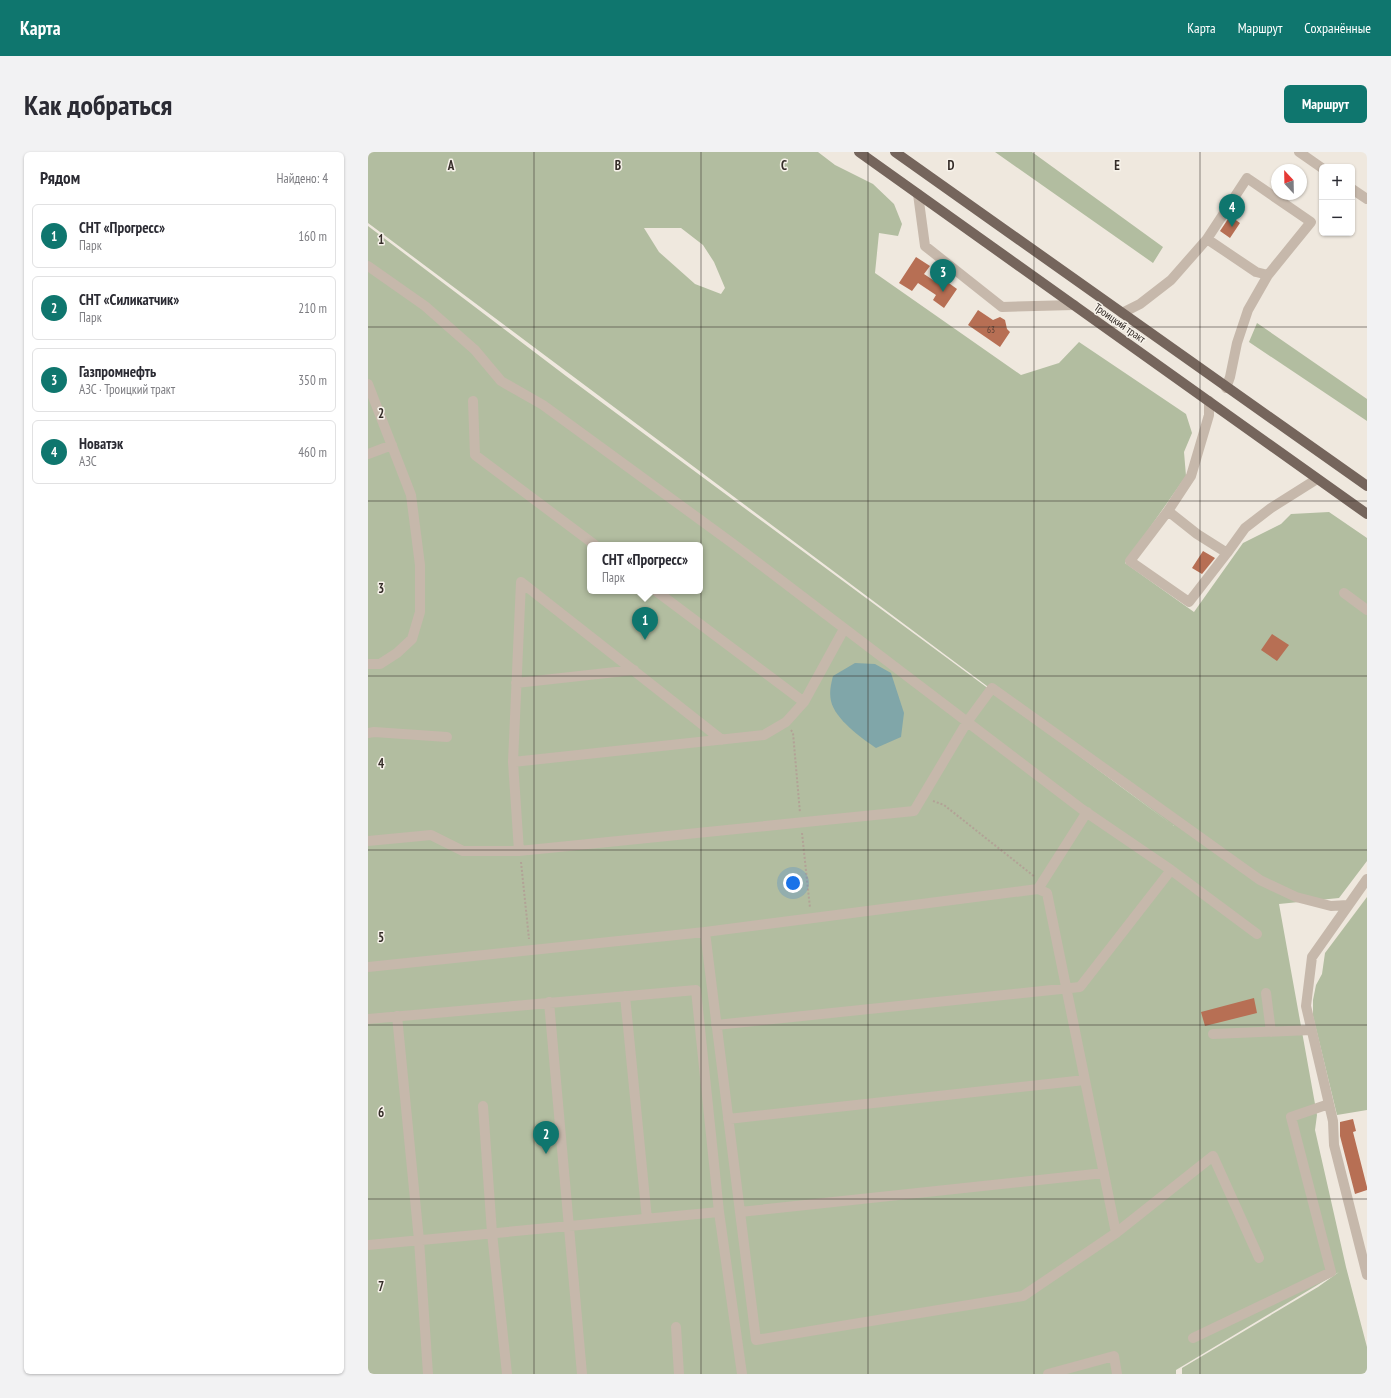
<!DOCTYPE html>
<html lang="ru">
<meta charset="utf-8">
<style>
body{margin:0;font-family:"PT Sans Narrow",sans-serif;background:#f2f2f3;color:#2b2b33}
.controls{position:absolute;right:12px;top:12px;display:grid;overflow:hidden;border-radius:6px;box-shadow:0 1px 3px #0004}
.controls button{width:36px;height:36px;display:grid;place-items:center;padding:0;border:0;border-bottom:1px solid #e1e1e2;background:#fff;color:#2b2b33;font:20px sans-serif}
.compass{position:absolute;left:903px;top:12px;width:36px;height:36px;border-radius:50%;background:#fff;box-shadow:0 1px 3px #0004;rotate:338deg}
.you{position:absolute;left:425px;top:731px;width:14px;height:14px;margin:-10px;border:3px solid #fff;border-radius:50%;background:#1a73e8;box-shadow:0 0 0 6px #1a73e833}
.badge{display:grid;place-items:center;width:26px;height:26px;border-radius:50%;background:#0f766e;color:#fff;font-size:13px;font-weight:700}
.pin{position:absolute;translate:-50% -33px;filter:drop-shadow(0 1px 2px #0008)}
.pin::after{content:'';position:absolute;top:21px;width:14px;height:12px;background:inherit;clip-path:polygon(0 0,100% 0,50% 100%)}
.popup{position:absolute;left:219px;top:390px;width:116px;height:52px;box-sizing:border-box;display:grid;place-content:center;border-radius:6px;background:#fff;filter:drop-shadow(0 1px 3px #0005);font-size:13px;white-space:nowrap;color:#7c7c81}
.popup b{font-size:15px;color:#2b2b33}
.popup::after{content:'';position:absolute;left:50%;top:100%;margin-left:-8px;border:8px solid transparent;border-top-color:#fff}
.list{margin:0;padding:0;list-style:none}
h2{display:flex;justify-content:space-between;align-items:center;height:52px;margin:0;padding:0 16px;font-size:17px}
h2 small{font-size:13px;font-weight:400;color:#7c7c81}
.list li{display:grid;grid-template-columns:26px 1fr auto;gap:12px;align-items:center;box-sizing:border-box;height:64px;margin:0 8px 8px;padding:0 8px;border:1px solid #e1e1e2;border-radius:6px}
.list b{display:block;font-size:15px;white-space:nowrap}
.list p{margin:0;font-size:13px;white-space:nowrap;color:#7c7c81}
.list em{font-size:13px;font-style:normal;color:#7c7c81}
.map{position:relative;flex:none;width:999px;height:1222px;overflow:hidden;border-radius:6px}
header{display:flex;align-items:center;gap:24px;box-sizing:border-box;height:56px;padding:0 20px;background:#0f766e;color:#fff}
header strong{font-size:19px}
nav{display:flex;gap:22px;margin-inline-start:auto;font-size:14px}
.intro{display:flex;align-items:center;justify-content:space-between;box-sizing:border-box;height:96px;padding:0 24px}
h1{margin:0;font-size:28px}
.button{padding:10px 18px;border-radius:6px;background:#0f766e;color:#fff;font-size:14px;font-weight:700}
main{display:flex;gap:24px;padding:0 24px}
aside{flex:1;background:#fff;border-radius:6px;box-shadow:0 1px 3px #0004}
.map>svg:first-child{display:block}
.green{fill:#b2bda0;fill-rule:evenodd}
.water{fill:#80a6a9}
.building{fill:#b76f54}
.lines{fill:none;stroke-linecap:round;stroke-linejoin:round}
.path{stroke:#b2a296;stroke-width:2;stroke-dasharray:2 2;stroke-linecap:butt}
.minor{stroke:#c6b8ab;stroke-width:10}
.major{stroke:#75655c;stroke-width:10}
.grid{fill:none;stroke:#352d29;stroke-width:1;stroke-opacity:0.55}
.labels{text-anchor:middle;stroke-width:3;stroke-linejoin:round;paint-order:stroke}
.number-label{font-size:9px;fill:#563e34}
.street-label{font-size:11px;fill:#352d29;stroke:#f7f2ea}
.grid-label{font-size:13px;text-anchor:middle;font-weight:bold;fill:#352d29;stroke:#f7f2ea;stroke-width:3;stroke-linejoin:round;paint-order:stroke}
</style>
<header>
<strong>Карта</strong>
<nav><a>Карта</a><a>Маршрут</a><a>Сохранённые</a></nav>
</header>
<div class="intro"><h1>Как добраться</h1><a class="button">Маршрут</a></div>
<main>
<aside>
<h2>Рядом<small>Найдено: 4</small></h2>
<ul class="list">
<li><span class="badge">1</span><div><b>СНТ «Прогресс»</b><p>Парк</p></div><em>160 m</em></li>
<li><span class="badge">2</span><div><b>СНТ «Силикатчик»</b><p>Парк</p></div><em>210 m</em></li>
<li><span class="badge">3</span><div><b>Газпромнефть</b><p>АЗС · Троицкий тракт</p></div><em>350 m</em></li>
<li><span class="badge">4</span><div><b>Новатэк</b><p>АЗС</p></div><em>460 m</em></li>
</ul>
</aside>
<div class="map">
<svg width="999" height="1222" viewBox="0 0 999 1222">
<rect width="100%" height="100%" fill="#efe8de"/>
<path class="green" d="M0,0H450L467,13L505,32L526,52L534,72L530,84L511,81L507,121L653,223L691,211L711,190L818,262L824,281L816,300L818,324L757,411L826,460L875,391L913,372L923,362L961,360L999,386V709L971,746L911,752L949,963L947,978L978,1115L999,1195V1222H814V1216L950,1135L971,1120L808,1218V1222H0V74L198,224L806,674L0,71ZM276,76H313L335,93L346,110L357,136L353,142L327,132L291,100ZM222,393H332V439H222Z
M627,0H664L795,95L785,111Z
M889,171L999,247V269L881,190Z
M999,745V958L969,963L945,864V848L948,833L954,822L957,801Z"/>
<path class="water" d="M487,511L507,512L523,521L536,561L533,585L508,596C493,586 467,567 463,549C461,540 463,532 465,524Z"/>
<path class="building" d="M862,64L872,71L862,86L852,79Z
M548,105L562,114L556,122L574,134L578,129L589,137L576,156L565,148L568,143L550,131L544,139L531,131Z
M610,158L625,168L632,165L637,168L639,177L642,180L632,195L600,173Z
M835,399L847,406L834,422L824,416Z
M904,482L921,493L909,509L893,498Z
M886,846L889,861L837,874L833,860Z
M985,967L988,979L985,980L999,1035V1038L987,1042L972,984V970Z"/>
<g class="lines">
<path class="path" d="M423,578L425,581L432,661
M565,649L576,653L667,725
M434,681L442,756
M153,710L161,787"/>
<path class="minor" d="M931,0L954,16
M984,37L999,47
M550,42L557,94L634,155L706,153
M839,87L879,26L943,70L900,123
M0,114L57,154L107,198L133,229L175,253L364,391L715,658L803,718L712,835L348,873
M754,161L772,152L803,128L839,87L888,120L900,123L880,158L869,191L862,225L858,236
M0,232L43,343L52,413V460L44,487L29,501L12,512H0
M105,249L107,303L227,393
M841,249V263L823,324L800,359L829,382L859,401L877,376L903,356L949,327
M0,302L24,293
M800,359L762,409L821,450L859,401
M153,430L354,588
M288,439L436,550
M976,441L999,458
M148,531L266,518
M0,581L6,580L79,585
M145,610L396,583L418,570L436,550L476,477
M719,660L670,737L337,780L388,1188L655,1144L748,1081L845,1004L891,1106
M0,689L63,683L95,699H151L546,659L599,570L624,536L892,728L928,745L963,754L980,753
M151,699L145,610L153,430
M803,718L889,782
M999,727L944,805L938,854L965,969L966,993L999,1123
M670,737L679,741L748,1081
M0,815L337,780
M898,841L903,880
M257,844L279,1067
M181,850L214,1222
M29,864L51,1088L60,1222
M0,867L328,838L351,1060L374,1222
M845,882L943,878
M115,954L124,1081L139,1222
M360,967L717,928
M372,1060L736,1021
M0,1093L351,1060
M308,1175L311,1222
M825,1186L963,1120L923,965L961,952
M680,1222L746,1204L749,1222"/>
<path class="major" d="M491,0L999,362
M527,0L999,334"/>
</g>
<path class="grid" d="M166,0V1222M333,0V1222M500,0V1222M666,0V1222M832,0V1222M0,175H999M0,349H999M0,524H999M0,698H999M0,873H999M0,1047H999"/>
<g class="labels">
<g class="number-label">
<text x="623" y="181">63</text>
</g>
<g class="street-label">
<text transform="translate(752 171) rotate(35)" y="4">Троицкий тракт</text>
</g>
</g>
<g class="grid-label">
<text x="83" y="18">A</text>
<text x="250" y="18">B</text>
<text x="416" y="18">C</text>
<text x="583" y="18">D</text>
<text x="749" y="18">E</text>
<text x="13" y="92">1</text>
<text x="13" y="266">2</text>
<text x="13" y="441">3</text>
<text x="13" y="616">4</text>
<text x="13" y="790">5</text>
<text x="13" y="965">6</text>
<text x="13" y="1139">7</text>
</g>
</svg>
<div class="controls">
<button>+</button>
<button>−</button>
</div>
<svg class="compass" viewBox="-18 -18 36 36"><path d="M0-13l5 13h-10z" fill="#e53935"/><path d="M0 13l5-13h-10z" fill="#7c7c81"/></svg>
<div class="you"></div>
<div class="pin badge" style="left:277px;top:488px">1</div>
<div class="popup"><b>СНТ «Прогресс»</b>Парк</div>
<div class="pin badge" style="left:178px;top:1002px">2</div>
<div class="pin badge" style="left:575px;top:140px">3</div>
<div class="pin badge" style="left:864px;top:75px">4</div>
</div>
</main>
